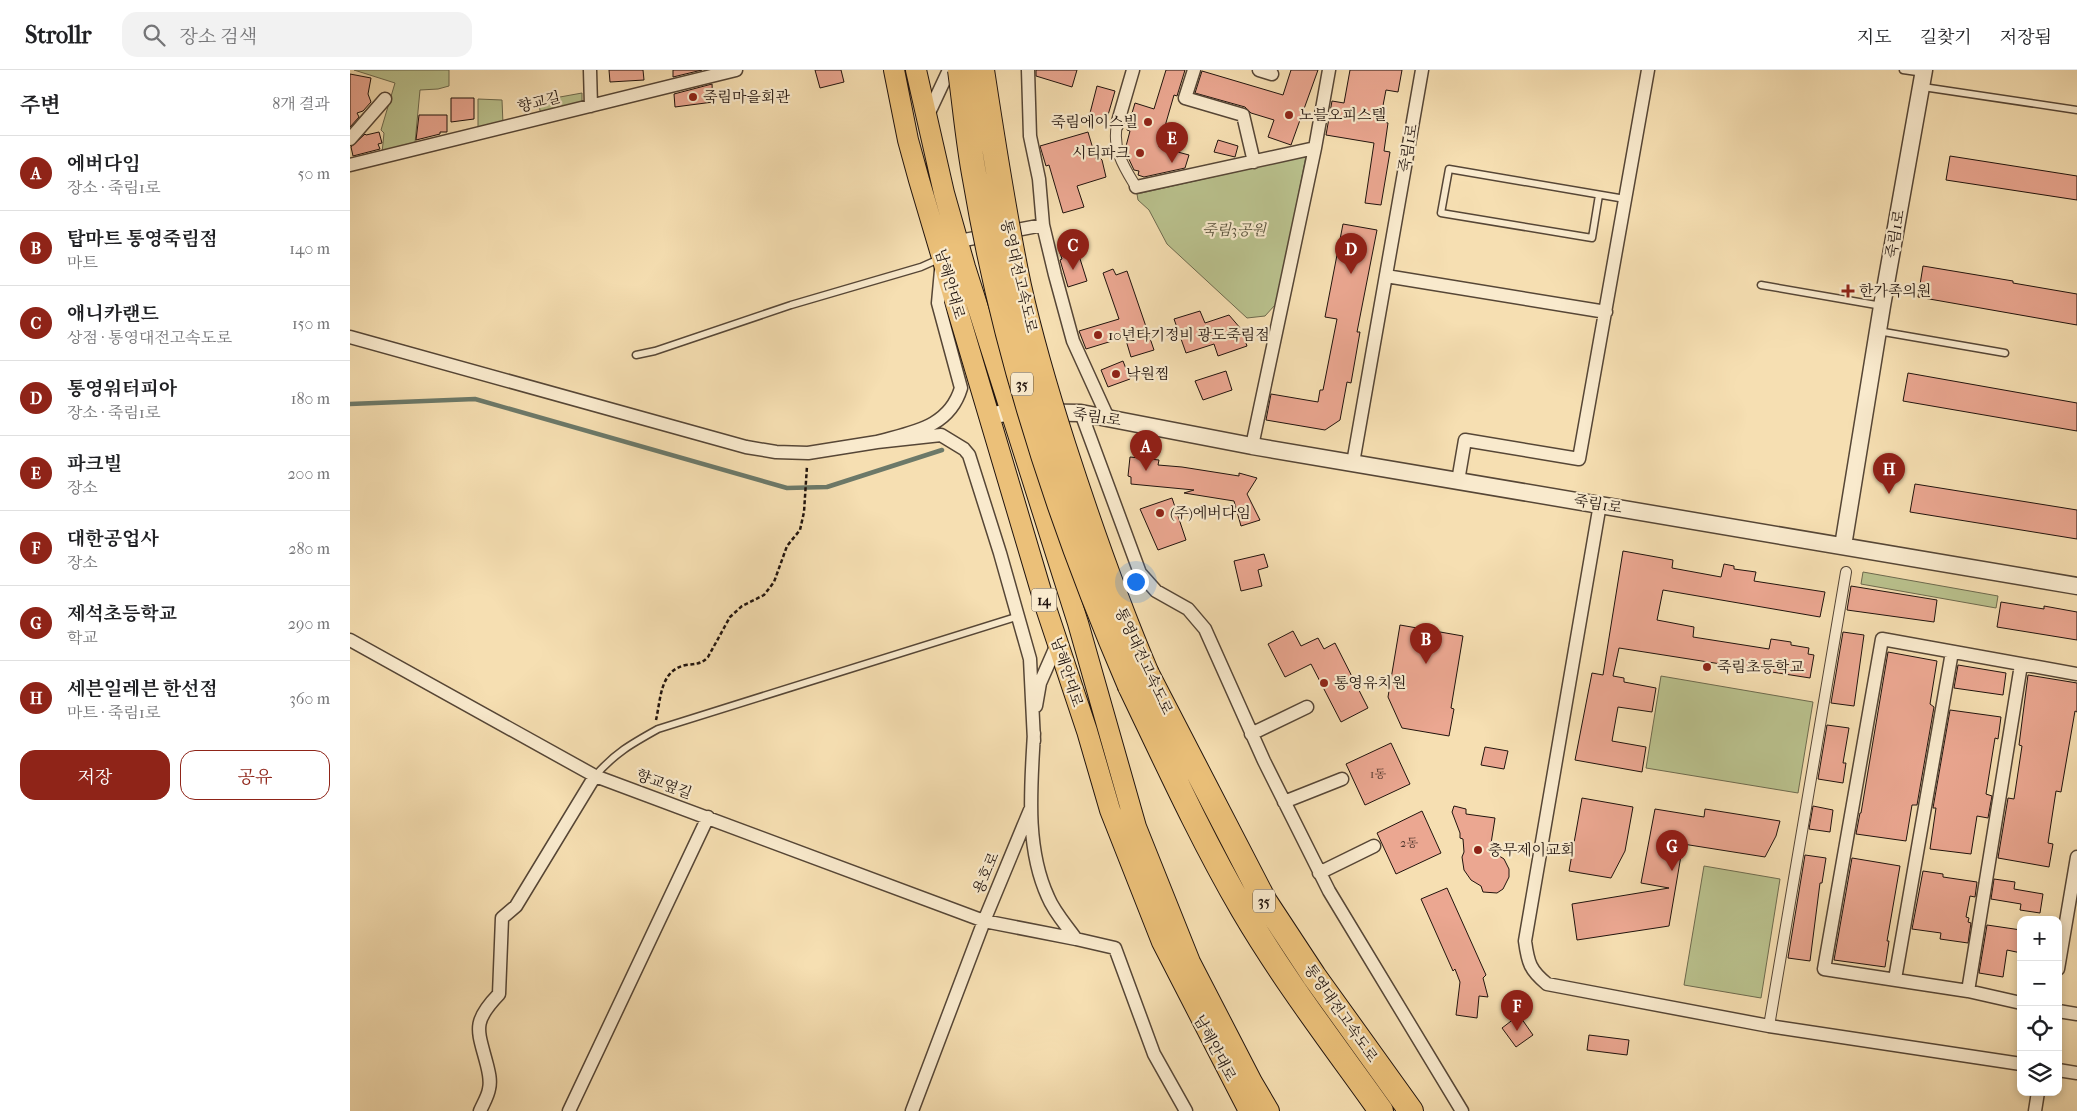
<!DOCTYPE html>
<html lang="ko">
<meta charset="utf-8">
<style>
body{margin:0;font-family:"IM FELL French Canon","Noto Serif KR",serif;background:#f2f2f2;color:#202124}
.controls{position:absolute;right:15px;bottom:15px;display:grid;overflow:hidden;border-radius:10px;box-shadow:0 2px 8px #0003}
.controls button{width:45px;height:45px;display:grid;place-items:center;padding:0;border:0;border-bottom:1px solid #e0e0e0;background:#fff;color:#202124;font:25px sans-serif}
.you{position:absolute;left:785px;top:511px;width:18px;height:18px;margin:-12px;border:4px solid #fff;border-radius:50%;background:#1a73e8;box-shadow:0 0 0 8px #1a73e833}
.badge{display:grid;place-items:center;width:32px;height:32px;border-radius:50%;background:#8f2418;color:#fff;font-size:16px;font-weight:700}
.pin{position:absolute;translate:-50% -41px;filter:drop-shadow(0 1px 2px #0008)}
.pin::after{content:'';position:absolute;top:26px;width:18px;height:15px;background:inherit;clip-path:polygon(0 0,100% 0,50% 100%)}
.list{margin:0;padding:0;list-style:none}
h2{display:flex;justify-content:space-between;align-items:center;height:65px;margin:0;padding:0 20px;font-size:21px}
h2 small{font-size:16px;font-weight:400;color:#757577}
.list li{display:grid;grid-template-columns:32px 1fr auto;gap:15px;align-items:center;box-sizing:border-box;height:75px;padding:0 20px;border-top:1px solid #e0e0e0}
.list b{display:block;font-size:19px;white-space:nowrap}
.list p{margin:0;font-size:16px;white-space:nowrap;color:#757577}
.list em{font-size:16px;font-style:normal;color:#757577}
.actions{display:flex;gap:10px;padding:15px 20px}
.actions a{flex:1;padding:11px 0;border:1px solid #8f2418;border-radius:15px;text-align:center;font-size:18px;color:#8f2418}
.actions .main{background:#8f2418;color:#fff}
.icon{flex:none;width:28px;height:28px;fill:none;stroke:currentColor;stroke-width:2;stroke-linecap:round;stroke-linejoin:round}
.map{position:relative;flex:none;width:1727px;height:1041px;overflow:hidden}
header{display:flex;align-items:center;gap:30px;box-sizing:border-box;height:70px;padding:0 25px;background:#fff;border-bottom:1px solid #e0e0e0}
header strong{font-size:24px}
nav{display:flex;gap:28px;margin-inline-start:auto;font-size:18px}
.search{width:350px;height:45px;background:#f2f2f2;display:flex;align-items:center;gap:12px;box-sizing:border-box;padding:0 18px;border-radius:15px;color:#757577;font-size:19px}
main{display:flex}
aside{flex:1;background:#fff}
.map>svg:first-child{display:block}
.green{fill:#bac28e;stroke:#6d6a4e}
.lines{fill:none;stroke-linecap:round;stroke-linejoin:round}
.stream{stroke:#6c7969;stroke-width:4.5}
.building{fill:#eba791;stroke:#20130d}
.service-casing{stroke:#564636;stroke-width:9}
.pedestrian-casing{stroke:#564636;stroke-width:12}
.minor-casing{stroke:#564636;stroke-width:15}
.tertiary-casing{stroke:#564636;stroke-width:19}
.primary-casing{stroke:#20130d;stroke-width:22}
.motorway-casing{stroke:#20130d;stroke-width:26}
.path{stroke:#20130d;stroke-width:2.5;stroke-dasharray:4 2.5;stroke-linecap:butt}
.service{stroke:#f9eacd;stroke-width:6}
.pedestrian{stroke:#f9eacd;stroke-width:10}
.minor{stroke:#f9eacd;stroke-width:12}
.tertiary{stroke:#f9eacd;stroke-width:16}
.primary{stroke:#ebc079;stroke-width:20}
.motorway{stroke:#ebc079;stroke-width:24}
.motorway-bridge-casing{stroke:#20130d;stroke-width:26;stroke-linecap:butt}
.motorway-bridge{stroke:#ebc079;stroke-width:24}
.poi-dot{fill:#8f2418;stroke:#f9eacd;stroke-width:2}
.labels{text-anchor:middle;stroke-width:4.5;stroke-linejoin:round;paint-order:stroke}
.number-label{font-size:12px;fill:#53382e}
.shield{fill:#f9eacd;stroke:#615447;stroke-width:1}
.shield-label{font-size:14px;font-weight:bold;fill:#20130d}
.poi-label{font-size:15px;fill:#20130d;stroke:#f9eacd;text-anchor:start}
.street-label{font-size:15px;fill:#20130d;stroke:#f9eacd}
.park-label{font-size:15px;font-style:italic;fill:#56503a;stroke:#f9eacd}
</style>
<header>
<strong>Strollr</strong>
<div class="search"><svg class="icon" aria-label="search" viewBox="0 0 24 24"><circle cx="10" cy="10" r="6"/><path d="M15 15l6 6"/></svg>장소 검색</div>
<nav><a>지도</a><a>길찾기</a><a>저장됨</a></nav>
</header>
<main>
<aside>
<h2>주변<small>8개 결과</small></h2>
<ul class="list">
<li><span class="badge">A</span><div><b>에버다임</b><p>장소 · 죽림1로</p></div><em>50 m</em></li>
<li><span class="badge">B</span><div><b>탑마트 통영죽림점</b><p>마트</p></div><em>140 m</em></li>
<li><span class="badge">C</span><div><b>애니카랜드</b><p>상점 · 통영대전고속도로</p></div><em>150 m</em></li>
<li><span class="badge">D</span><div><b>통영워터피아</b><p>장소 · 죽림1로</p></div><em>180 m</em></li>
<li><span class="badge">E</span><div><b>파크빌</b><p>장소</p></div><em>200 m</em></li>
<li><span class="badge">F</span><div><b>대한공업사</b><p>장소</p></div><em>280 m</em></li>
<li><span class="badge">G</span><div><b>제석초등학교</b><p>학교</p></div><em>290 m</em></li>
<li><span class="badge">H</span><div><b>세븐일레븐 한선점</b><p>마트 · 죽림1로</p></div><em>360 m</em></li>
</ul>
<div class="actions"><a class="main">저장</a><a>공유</a></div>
</aside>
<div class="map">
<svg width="1727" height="1041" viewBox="0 0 1727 1041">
<rect width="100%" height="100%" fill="#f6dfb2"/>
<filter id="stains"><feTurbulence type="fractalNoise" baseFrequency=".004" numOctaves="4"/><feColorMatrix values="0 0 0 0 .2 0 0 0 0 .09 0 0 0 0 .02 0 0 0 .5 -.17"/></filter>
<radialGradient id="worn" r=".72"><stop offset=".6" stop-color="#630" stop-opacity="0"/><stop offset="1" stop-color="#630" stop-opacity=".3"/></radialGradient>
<path class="green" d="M4,0H99V16L88,19L70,20L65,73L32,83L34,63L31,60L45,13Z
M232,23V33L191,45L188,31Z
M128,29L152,30L153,54L128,60Z
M956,86L929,225L925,235L915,246L897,248L817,174L799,140L788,130L787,124Z
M1513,502L1648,526L1646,538L1511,514Z
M1311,606L1463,632L1448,723L1296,698Z
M1354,796L1430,809L1411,928L1334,915Z"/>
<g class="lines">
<path class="stream" d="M0,334L125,329L437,418L477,417L592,380"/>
</g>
<path class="building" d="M259,0H293L294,10L260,12Z
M323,0H352L323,7Z
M465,0H491L494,12L470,18Z
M686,0H727L722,17L686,6Z
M816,0H835L827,26L824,25L809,77L839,85L835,98L794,107L788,105L789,101L784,100L777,85L775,80L780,61L777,60L785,33L804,39Z
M941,0H968L941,75L918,67L924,50L901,43L895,37L845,23L852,1L933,25Z
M1000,0H1052L1048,22L1036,20L1030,51L1038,53L1034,81L1040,82L1031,135L1015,133L1024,73L976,65L982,31L994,33Z
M0,4L21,8L18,24L21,32L13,41L7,43L9,47L0,57Z
M362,14L363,32L325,37L324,24Z
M747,16L765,21L756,52L739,47Z
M101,28H124V49L101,52Z
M69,45H97V62H90V64L66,70Z
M29,62L32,73L28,74L30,79L3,86L1,77L15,64L16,65Z
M738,62L746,89L750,88L752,90L756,107L727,116L734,137L713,143L699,95L696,96L690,76Z
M868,70L888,76L885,87L864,82Z
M1600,86L1727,106V130L1596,110Z
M993,154L1027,160L1007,262H1010L1001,313L997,312L990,350L975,360L916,350L921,324L968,332L970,320H973L987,249L975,247Z
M726,176L737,211L718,217L710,190L712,189L709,180Z
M1573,196L1663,211V213L1727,224V255L1568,227Z
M763,199L766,205L777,201L804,280L781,287L775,267L736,279L729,261L769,249L753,203Z
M850,241L855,253L879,245L891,259L897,276L868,286L864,274L836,283L824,249Z
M773,291L780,309L758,317L751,300Z
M876,301L882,320L853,330L845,311Z
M1558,303L1727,333V361L1553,331Z
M780,387L809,390L808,395L832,397L889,406V403L907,408L897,424L910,450L891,456L884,431L834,423L844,420L781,414V407L778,406Z
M1565,414L1727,440V469L1560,442Z
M822,428L836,470L808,480L790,439Z
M1273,481L1323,490L1322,498L1371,507L1374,494L1384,496V499L1406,502L1404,511L1475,522L1470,547L1313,520L1307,550L1344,557L1343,567L1419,579L1421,569L1441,572V575L1459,578L1458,584L1464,585L1460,608L1269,578L1263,606L1274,608V612L1306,618L1302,642L1268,637L1262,671L1296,677L1292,702L1225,690L1242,603L1253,605Z
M914,484L918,497L908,500L912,516L891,521L884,491Z
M1501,516L1587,530L1584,552L1497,540Z
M1651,532L1694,539V536L1727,542V570L1647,557Z
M1050,555L1113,566L1101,638L1104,639L1099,666L1052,658L1038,627Z
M943,561L951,576L968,568L974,579L985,573L1018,638L991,652L961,594L935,607L918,574Z
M1493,562L1514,565L1504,636L1481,633Z
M1538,582L1587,591L1580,634L1584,637L1567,735H1562L1556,771L1506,764L1510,743H1511Z
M1608,595L1656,603L1653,625L1604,618Z
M1678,605L1727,613V642L1725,641L1711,722L1706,721L1698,773L1703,774L1699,797L1648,788L1658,728L1664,729L1672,676L1669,675Z
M1600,640L1651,647L1648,669L1645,668L1636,724L1642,726L1638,748L1627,746L1621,784L1580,779L1586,738H1583Z
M1477,655L1499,658L1493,693H1496L1493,713L1468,709Z
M1041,673L1060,714L1015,735L996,694Z
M1135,677L1158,681L1154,699L1131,695Z
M1232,728L1283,737L1275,781L1261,808L1219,801Z
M1104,736L1116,739V744L1145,748L1140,780L1154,789L1159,799V807L1153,819L1147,823L1133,822L1131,816L1121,810L1114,800L1112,787L1114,782L1113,769L1110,768V763L1102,742Z
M1463,736L1483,740L1480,762L1459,759Z
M1305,739L1354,747L1355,739L1430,751L1426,766L1415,787L1333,774L1319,856L1227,870L1222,834L1319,818L1291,813Z
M1072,741L1091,783L1046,804L1027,763Z
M1455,785L1476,788L1472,813H1470L1460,891L1438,888Z
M1502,788L1550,796L1537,871H1539L1535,897L1484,890Z
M1573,801L1593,804V807L1627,812L1625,827L1620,826L1616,847L1619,848L1618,852L1621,853L1618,873L1590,869L1591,863L1562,859Z
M1644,809L1665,812L1664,819L1693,824L1690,843L1670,840L1671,834L1641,829Z
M1097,818L1136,905L1133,908L1138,927L1129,926L1127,948L1106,945L1110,912L1105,899L1103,901L1071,829Z
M1637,855L1671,860V883L1657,880L1653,907L1629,903Z
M1169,945L1183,965L1166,977L1152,958Z
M1239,965L1279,970L1277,985L1237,980Z"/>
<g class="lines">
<g class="service-casing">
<path id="service" d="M1553,0L1574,3
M1573,17L1727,40
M1249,125L1242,168L1091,143L1099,99L1275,129
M1411,215L1532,236
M1528,261L1655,283
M286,285L305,281L441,235L571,197L589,189
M245,706C265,683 281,674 308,659L669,546"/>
</g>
<g class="pedestrian-casing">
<path id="pedestrian" d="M767,55C762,79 774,97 786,117
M1419,956L1496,502"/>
</g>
<g class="minor-casing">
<path id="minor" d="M240,0L241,36
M678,0L680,66L689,109L693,155L705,205L723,271L758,348
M844,0L835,28L893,45L904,92
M909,0L922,4
M577,47L599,0
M767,55L783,0
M0,69L35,29
M0,95L386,0
M786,117L965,78L979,0
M609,171L693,155
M591,200L588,233L611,318C599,358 562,362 527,372L591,365L614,379L619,385L650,483L680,589L684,671
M1036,206L1256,242
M0,267L396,377L426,382L458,383L527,372
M731,343L790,503L806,521L838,539L855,559L914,691L979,821L1112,1041
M902,376L965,78
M1003,393L1072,0
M1108,411L1115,370L1229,389L1298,0
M1250,434L1175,871C1178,893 1180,900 1197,914L1419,956L1671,994
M0,570L245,706L634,851L726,869
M686,636L690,613L708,572
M684,663C681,717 675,777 698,827C704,842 717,856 726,869L765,878L804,984L836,1041
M901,664L957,637
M934,732L992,709
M969,803L1024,776
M1708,899L1727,787
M1545,909L1602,582
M1618,921L1671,595
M1671,933L1618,921L1474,899L1532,569L1727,604
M1708,941L1727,944
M1708,1000L1727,1003
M130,1041C133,1034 138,1026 139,1019C141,1011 139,1003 137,995C128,960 121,953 149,924L152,848L166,836L245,706
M219,1041L358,747
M562,1041L634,851L680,740
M1685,1041L1688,1022"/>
</g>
<g class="tertiary-casing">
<path id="tertiary" d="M638,346L661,342L731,343L902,376L1727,516
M1493,476L1532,236L1574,0"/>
</g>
<g class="primary-casing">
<path id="primary" d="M544,0L558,70L569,110L696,538L737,661L760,740L812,872L899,1041
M566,0L594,123L615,197L728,553L786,757L840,892L902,1012L919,1041"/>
</g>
<g class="motorway-casing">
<path id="motorway" d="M797,604L914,830L964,906L1061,1041
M780,616C816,691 851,768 893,840C934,910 984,975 1031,1041"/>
</g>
<path class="path" d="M306,650C311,628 310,600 336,595C345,594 352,594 358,587L380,547L392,536L414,525L424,512L437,476L450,460L454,442L457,396"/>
<use href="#service" class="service"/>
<use href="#pedestrian" class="pedestrian"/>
<use href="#minor" class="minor"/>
<use href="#tertiary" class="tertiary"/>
<use href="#primary" class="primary"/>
<use href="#motorway" class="motorway"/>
<g class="motorway-bridge-casing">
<path id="motorway-bridge" d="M610,0C615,36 618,73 625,109C654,281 711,456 780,616
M632,0C643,72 654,145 669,216C681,270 697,324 714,377C739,454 765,529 797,604"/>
</g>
<use href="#motorway-bridge" class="motorway-bridge"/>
</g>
<g class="poi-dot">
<circle cx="343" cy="27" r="5"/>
<circle cx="939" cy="45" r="5"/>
<circle cx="798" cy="52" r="5"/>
<circle cx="790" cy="83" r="5"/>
<path d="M1495.5 213.5h5v5h5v5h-5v5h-5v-5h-5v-5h5z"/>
<circle cx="748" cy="265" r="5"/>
<circle cx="766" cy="304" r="5"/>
<circle cx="810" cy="443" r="5"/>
<circle cx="1357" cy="597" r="5"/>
<circle cx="974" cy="613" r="5"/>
<circle cx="1128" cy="780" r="5"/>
</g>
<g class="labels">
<g class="number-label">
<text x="1028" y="708">1동</text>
<text x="1059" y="777">2동</text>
</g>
<g class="shield">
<rect x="661" y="302.5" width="22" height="23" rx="4"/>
<rect x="681.5" y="518.5" width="25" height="23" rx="4"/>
<rect x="903" y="819.5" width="22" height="23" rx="4"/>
</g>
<g class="shield-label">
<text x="672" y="319">35</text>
<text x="694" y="535">14</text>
<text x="914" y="836">35</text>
</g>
<g class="poi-label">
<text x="353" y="32">죽림마을회관</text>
<text x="949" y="50">노블오피스텔</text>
<text x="788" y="57" text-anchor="end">죽림에이스빌</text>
<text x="780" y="88" text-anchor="end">시티파크</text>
<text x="1509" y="226">한가족의원</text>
<text x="758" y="270">10년타기정비 광도죽림점</text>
<text x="776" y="309">낙원찜</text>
<text x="820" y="448">(주)에버다임</text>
<text x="1367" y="602">죽림초등학교</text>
<text x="984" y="618">통영유치원</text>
<text x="1138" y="785">충무제이교회</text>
</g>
<g class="street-label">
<text transform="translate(189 32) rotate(-14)" y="5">향교길</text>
<text transform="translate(1058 78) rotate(-80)" y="5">죽림1로</text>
<text transform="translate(1545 164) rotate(-80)" y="5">죽림1로</text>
<text transform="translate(669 206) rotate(77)" y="5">통영대전고속도로</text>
<text transform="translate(600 214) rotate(74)" y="5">남해안대로</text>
<text transform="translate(747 347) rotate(9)" y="5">죽림1로</text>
<text transform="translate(1248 434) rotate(10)" y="5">죽림1로</text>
<text transform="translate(794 591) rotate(65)" y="5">통영대전고속도로</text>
<text transform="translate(717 602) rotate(72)" y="5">남해안대로</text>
<text transform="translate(314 714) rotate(20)" y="5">향교옆길</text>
<text transform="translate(636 803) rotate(-67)" y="5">용호로</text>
<text transform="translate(991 943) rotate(55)" y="5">통영대전고속도로</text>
<text transform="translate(865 978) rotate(62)" y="5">남해안대로</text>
</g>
<g class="park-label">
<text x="884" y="165">죽림3공원</text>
</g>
</g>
<rect width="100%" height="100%" filter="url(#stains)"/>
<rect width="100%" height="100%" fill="url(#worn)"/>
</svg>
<div class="controls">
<button>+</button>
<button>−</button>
<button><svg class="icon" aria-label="locate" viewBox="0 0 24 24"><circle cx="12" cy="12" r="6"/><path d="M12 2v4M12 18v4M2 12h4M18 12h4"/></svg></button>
<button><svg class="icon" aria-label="layers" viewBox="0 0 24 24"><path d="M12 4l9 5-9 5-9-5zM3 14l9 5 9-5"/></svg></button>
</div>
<div class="you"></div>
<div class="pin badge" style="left:796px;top:401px">A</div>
<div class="pin badge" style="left:1076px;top:594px">B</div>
<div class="pin badge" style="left:723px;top:200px">C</div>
<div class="pin badge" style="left:1001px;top:204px">D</div>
<div class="pin badge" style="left:822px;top:93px">E</div>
<div class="pin badge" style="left:1167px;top:961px">F</div>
<div class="pin badge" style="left:1322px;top:801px">G</div>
<div class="pin badge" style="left:1539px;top:424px">H</div>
</div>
</main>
